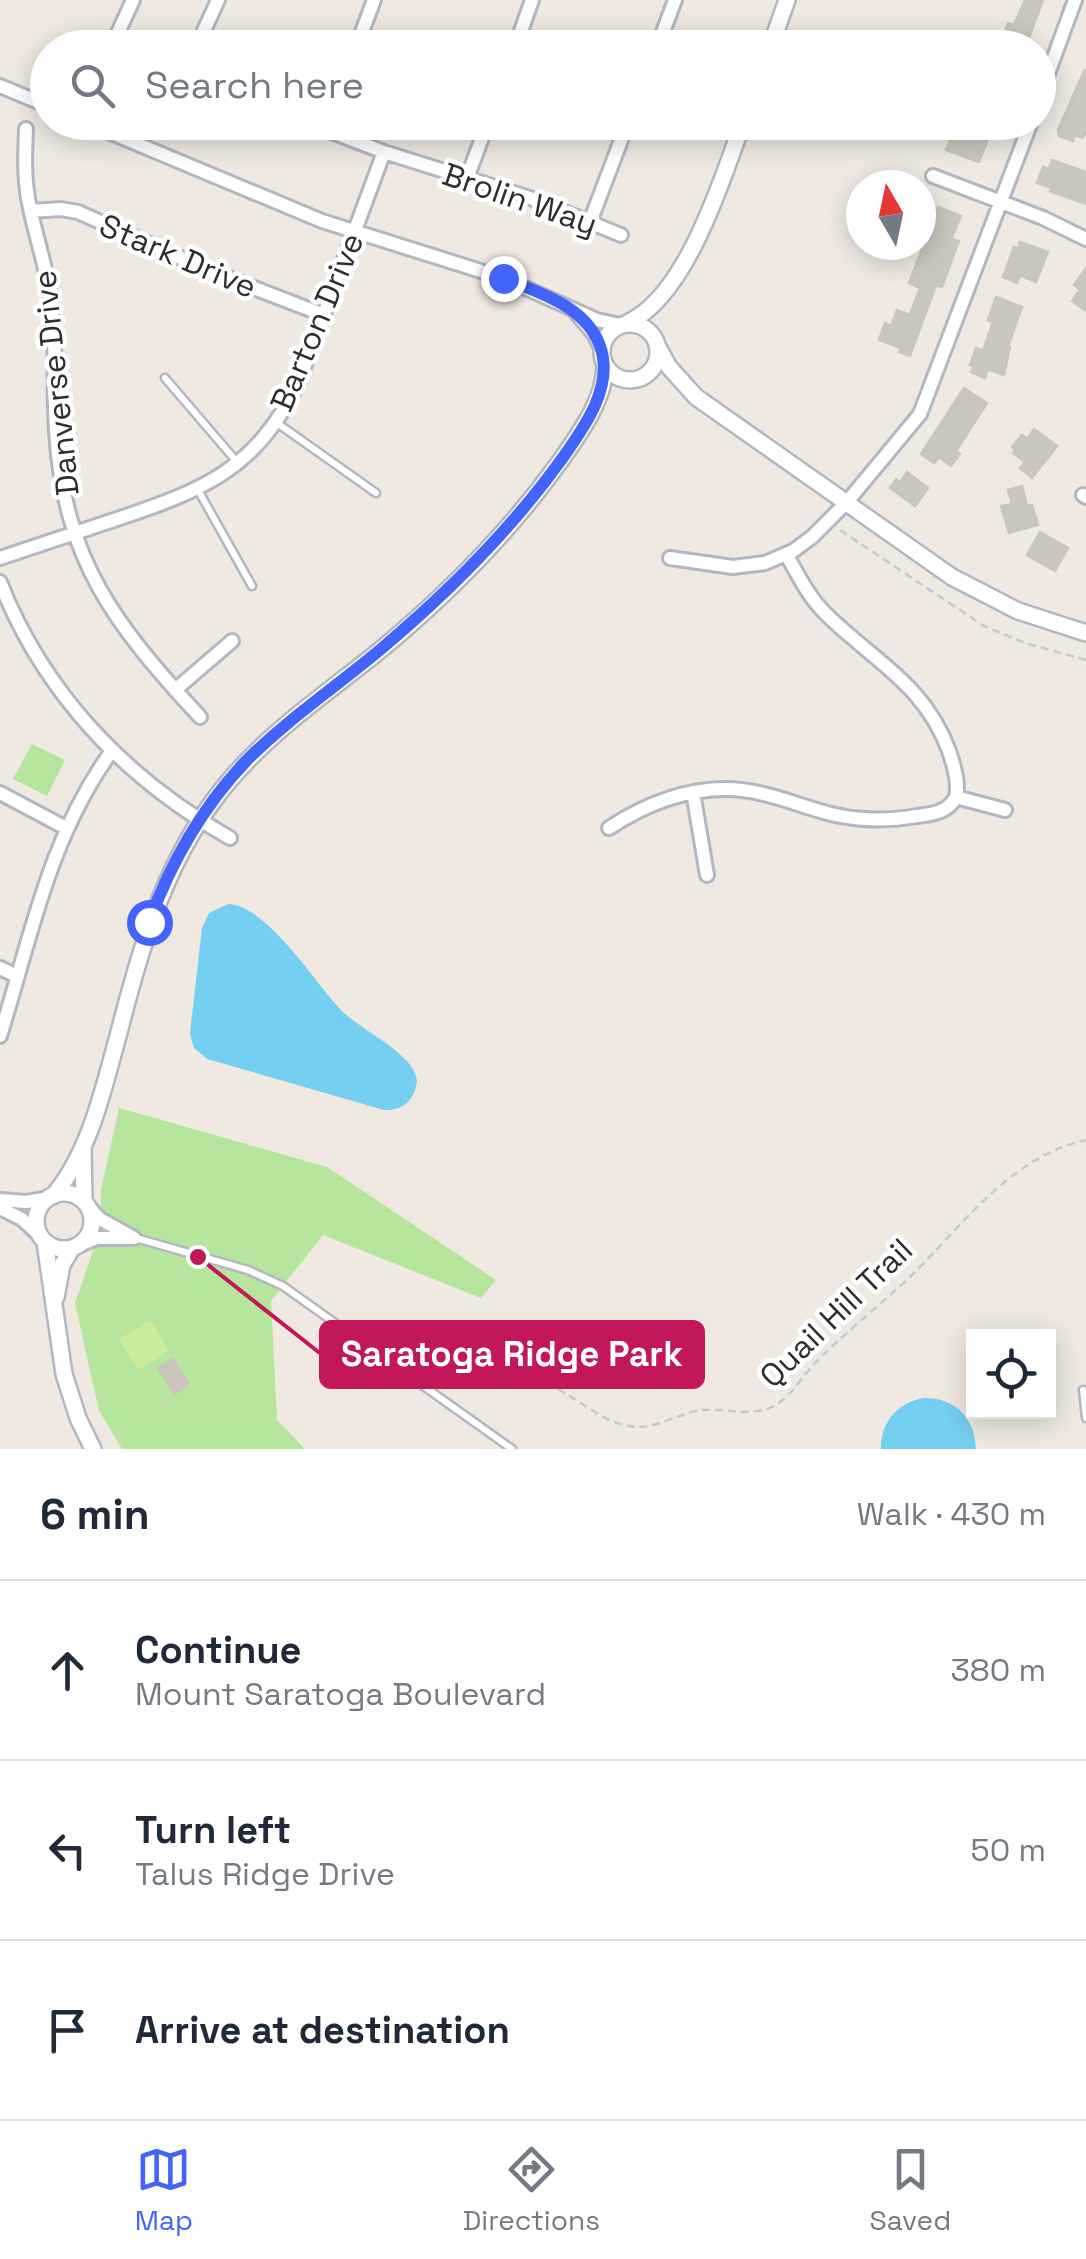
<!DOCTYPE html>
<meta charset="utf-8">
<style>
body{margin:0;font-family:"Space Grotesk",sans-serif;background:#f6f6f7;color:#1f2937}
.controls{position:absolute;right:30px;bottom:30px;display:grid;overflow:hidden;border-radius:0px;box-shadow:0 5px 25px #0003}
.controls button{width:90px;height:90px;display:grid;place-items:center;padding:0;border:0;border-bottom:2px solid #e0e1e3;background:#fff;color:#1f2937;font:50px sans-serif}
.compass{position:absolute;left:846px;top:170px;width:90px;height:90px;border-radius:50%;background:#fff;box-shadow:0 5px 25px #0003;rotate:351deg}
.stop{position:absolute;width:30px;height:30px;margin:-22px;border:8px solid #4264fb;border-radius:50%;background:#fff}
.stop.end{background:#4264fb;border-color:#fff;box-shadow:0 2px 10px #0008}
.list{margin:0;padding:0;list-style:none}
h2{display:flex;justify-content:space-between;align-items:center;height:130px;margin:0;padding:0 40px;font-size:42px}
h2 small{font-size:32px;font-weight:400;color:#747a83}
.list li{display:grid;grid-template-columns:65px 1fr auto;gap:30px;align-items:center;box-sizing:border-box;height:180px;padding:0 40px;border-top:2px solid #e0e1e3}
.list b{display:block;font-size:38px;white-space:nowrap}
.list p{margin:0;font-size:32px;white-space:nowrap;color:#747a83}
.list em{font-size:32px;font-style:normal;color:#747a83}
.icon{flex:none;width:55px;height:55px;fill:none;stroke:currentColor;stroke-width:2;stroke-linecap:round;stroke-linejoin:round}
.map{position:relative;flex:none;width:1086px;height:1449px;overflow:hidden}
.search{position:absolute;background:#fff;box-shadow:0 5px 25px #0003;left:30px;right:30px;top:30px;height:110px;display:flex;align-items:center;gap:25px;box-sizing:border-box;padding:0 35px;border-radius:55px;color:#747a83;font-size:38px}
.sheet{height:670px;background:#fff}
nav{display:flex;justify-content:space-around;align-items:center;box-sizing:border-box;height:140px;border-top:2px solid #e0e1e3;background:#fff;font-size:28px;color:#747a83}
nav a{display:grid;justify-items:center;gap:5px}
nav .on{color:#4264fb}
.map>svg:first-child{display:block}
.green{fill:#b6e59e}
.pitch{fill:#c9ec9a}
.water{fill:#75cff0}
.building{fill:#cbc7bf;stroke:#cbc5ba;stroke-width:2.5}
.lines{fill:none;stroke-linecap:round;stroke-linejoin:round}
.service-casing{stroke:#b4b7c1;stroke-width:11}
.minor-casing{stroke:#b4b7c1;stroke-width:18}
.tertiary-casing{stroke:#b4b7c1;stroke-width:20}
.path{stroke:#c9c9c9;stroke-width:2.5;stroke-dasharray:8 5;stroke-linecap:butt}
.service{stroke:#fff;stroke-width:6}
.minor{stroke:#fff;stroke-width:12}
.tertiary{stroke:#fff;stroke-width:15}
.route{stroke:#4264fb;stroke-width:12}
.labels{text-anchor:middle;stroke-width:9;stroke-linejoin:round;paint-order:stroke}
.street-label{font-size:32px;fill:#2e2e2e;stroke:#fff}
.leader{fill:none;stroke:#c2185b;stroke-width:4}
.callout-dot{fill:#c2185b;stroke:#fff;stroke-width:4}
.callout{fill:#c2185b;stroke:#c2185b;stroke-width:4}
.callout-label{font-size:35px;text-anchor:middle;font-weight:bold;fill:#fff}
</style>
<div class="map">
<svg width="1086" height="1449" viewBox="0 0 1086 1449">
<rect width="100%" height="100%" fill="#efe9e1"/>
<path class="green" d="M32,744L65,760L47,796L13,779Z
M119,1108L327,1167L496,1280L481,1298L323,1235L271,1301L277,1420L305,1449H122L99,1411L75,1303L100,1231L101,1190Z"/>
<path class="pitch" d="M150,1320L169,1351L138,1370L119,1339Z"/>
<path class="water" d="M228,904C266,905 314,981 339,1008C359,1030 413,1052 417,1080C415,1099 404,1111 384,1110L207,1059L194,1048L190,1033L202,928L209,913Z
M923,1398C955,1397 975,1418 976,1449H881C881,1422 896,1404 923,1398Z"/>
<path class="building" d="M1025,0H1043L1025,48H999L1008,23L1014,25Z
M1085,69L1086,130L1083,138L1075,135L1073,141L1059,136L1058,130Z
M965,130L988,139L979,162L946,150L951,138L961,141Z
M1052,160L1086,172V204L1050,191L1052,188L1037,183L1043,167L1049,169Z
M938,207L961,216L951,239L959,241L942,287L936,285L910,356L899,352L901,348L879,340L885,323L891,326L897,310L910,315L920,288L909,283L921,252L923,231L928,232Z
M1020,242L1048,252L1036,282L1020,275L1017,283L1003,277L1014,247L1018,249Z
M1086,268V311L1072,301L1080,290L1074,285Z
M996,297L1022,307L1008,346L1010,347L1004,375L988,369L985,378L971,372L974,367L970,365L976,348L983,351L993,322L988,320Z
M964,388L987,403L956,451L960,454L951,466L939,457L934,463L921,454Z
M1034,429L1057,446L1032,478L1020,468L1025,462L1013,453L1015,450L1012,447L1022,435L1027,439Z
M907,472L928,488L915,506L890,488L896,479L900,482Z
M1022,486L1027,506L1032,505L1038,525L1009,533L1001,506L1012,504L1008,490Z
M1040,532L1068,548L1055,571L1027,555Z
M173,1359L189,1384L174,1394L158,1368Z"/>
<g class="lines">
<g class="service-casing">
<path id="service" d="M165,378L237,462
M277,423L376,493
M198,490L252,586
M136,1238L248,1270L283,1286L512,1449
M1083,1390L1086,1418"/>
</g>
<g class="minor-casing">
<path id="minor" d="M111,48L133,0
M196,48L218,0
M356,48L374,0
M515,48L532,0
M657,48L675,0
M0,86L48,106
M1038,101L1075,0
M85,122L322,221L503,278L597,320L620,325
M306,122L384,152L530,198L621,235
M26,129C25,152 24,175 28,198C34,233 47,266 51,302C57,345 53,388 56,431C64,561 116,626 200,717
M933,176L1043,218L1086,239
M467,178L488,122
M31,211L61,209L78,212L210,271L324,315
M590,222L628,122
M577,314L594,334L602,350
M1083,495L1086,497
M786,554C798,575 808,596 825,613C873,661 924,683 949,751C954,766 959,782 956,797
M0,558C39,545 78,532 117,519C204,490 257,469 299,381L384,152
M670,558L733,567L765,563L793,551L812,537L847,502L920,414L1031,122
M0,582C44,694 126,779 230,838
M175,690L232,641
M693,792L707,875
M0,793L66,828
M956,797L1005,810
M609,828C644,805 683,789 726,789C762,789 796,805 831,814C860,821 888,821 917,816C933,814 947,813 956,797
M0,968L17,976
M0,1036C31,937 49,838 111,752
M0,1200L26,1202L49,1198
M88,1206L100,1219L134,1238
M0,1208L22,1219L40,1236
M79,1245L97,1238H134"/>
</g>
<g class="tertiary-casing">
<path id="tertiary" d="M770,48L787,0
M627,323C686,297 722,180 743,122
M602 352a28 28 0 1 1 56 0a28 28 0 1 1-56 0Z
M658,347L669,367L696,397L952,577L1018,611L1086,633
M83,1147L84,1201
M36 1221a28 28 0 1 1 56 0a28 28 0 1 1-56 0Z
M53,1196C90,1152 103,1090 118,1036C142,944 166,855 229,781C272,730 327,693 378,652C447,595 509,533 561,460C580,433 605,399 605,365
M45,1242L64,1374L78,1418L93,1449
M56,1297L62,1265L72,1248"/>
</g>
<path class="path" d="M840,530L984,626L1025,643L1086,660
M376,1338C429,1313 523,1369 568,1395C587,1406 607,1423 629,1426C655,1431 677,1413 702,1410C723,1408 742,1415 763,1410C788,1405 800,1377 818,1360C849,1329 883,1303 914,1273C965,1222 1012,1156 1086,1140"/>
<use href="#service" class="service"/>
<use href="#minor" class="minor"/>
<use href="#tertiary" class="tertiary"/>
</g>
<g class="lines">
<path class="route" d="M149,922C171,862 203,806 247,760C288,719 337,686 381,649C450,591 512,529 564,456C586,425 614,385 600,346C586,306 538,292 503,278"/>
</g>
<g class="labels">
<g class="street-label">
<text transform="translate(520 199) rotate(19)" y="11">Brolin Way</text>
<text transform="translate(178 256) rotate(23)" y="11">Stark Drive</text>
<text transform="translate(317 322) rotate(-67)" y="11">Barton Drive</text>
<text transform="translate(56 383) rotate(-96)" y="11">Danverse Drive</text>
<text transform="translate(836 1313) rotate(-44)" y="11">Quail Hill Trail</text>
</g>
</g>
<path class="leader" d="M198 1257L321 1354"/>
<circle class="callout-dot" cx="198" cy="1257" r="10"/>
<rect class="callout" x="321" y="1322" width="382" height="65" rx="10"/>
<g class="callout-label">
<text x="512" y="1366">Saratoga Ridge Park</text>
</g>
</svg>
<div class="controls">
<button><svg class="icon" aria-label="locate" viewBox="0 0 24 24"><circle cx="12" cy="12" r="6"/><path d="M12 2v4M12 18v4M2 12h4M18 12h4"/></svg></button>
</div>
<svg class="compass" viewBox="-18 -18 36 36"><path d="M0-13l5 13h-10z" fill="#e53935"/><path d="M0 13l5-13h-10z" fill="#747a83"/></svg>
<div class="stop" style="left:149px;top:922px"></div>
<div class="stop end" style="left:503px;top:278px"></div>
<div class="search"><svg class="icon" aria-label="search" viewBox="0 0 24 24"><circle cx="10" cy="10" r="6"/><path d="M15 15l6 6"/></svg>Search here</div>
</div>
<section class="sheet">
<h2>6 min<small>Walk · 430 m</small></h2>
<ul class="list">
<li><svg class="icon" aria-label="ahead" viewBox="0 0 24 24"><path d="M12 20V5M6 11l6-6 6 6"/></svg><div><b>Continue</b><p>Mount Saratoga Boulevard</p></div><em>380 m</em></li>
<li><svg class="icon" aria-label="left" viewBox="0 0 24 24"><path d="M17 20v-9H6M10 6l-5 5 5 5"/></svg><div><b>Turn left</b><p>Talus Ridge Drive</p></div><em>50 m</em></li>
<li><svg class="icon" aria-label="arrive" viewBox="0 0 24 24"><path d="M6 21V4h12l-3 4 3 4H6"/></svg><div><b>Arrive at destination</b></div></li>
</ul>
</section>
<nav>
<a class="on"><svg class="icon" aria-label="map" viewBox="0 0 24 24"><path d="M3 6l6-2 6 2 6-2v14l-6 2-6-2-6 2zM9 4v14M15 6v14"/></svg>Map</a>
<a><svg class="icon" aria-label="directions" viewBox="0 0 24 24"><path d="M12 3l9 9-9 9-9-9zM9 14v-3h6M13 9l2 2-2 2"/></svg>Directions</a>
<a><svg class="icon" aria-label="saved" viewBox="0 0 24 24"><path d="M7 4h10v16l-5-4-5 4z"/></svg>Saved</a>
</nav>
